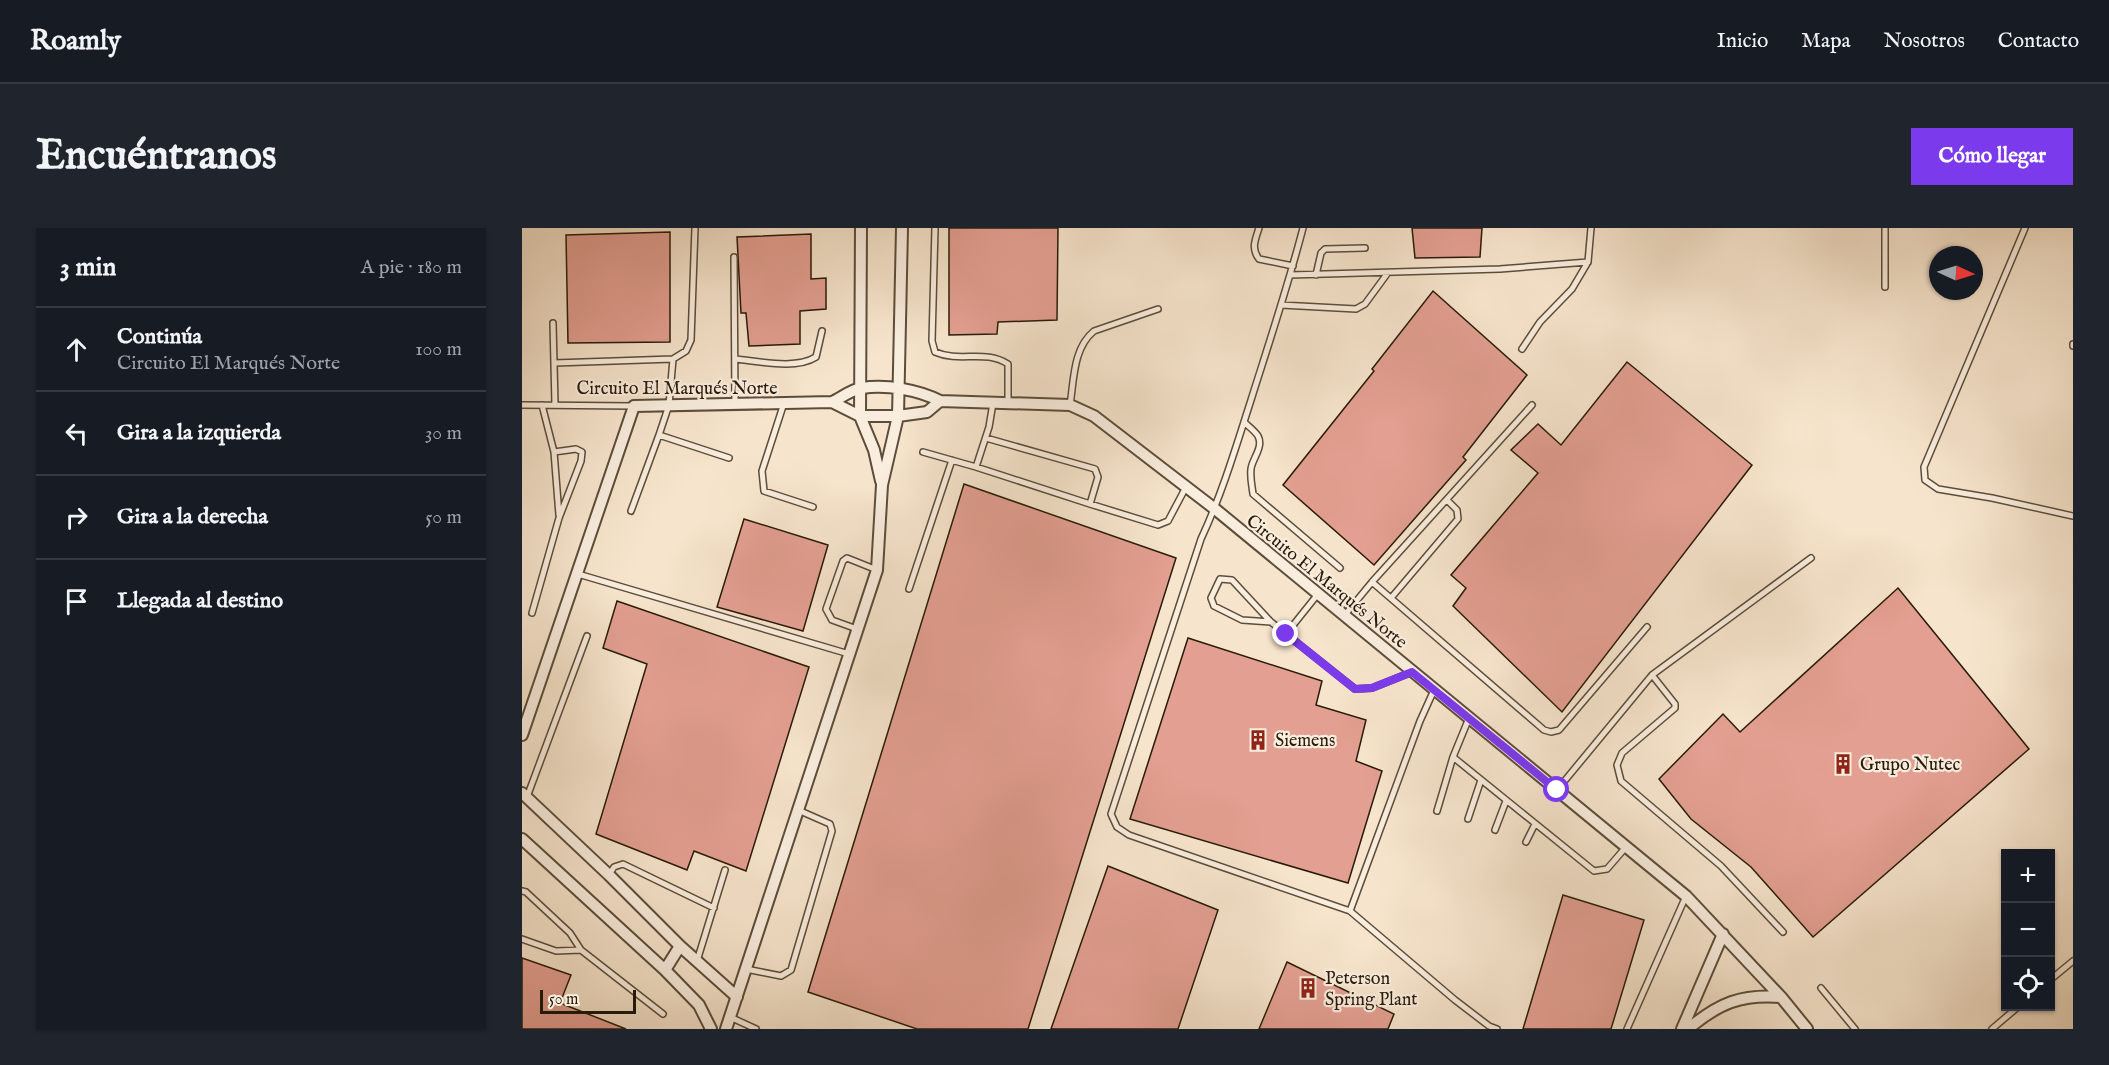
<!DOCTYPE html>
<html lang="es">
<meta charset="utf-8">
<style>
body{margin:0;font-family:"IM FELL English",serif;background:#20242c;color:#f1f3f6}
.controls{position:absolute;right:18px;bottom:18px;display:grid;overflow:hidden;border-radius:0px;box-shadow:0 2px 4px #0004}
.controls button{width:54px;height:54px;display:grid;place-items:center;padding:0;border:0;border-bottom:2px solid #363941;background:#171b24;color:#f1f3f6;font:30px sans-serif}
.compass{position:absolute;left:1407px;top:18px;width:54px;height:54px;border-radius:50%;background:#171b24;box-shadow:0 2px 4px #0004;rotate:94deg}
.scale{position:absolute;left:18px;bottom:15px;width:96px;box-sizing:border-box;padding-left:6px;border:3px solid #281b09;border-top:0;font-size:16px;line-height:21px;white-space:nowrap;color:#281b09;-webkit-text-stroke:4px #f9edde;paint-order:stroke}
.stop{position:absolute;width:18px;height:18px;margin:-14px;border:4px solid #7c3aed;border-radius:50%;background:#fff}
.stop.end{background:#7c3aed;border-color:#fff;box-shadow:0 2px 6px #0008}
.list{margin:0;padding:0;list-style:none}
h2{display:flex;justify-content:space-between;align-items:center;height:78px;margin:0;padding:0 24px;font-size:26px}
h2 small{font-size:20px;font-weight:400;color:#9ea1a6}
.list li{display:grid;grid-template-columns:39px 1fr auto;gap:18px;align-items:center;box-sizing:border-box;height:84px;padding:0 24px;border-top:2px solid #363941}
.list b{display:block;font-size:22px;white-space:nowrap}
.list p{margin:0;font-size:20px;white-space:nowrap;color:#9ea1a6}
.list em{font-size:20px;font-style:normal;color:#9ea1a6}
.icon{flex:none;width:33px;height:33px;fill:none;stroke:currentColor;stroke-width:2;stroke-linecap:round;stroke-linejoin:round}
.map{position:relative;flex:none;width:1551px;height:801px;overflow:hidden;border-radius:0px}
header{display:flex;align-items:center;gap:36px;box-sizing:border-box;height:84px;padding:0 30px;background:#171b24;border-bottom:2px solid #363941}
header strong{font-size:28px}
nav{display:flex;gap:33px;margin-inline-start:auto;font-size:21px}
.intro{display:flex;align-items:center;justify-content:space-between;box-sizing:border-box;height:144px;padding:0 36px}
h1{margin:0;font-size:42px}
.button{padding:15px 27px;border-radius:0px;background:#7c3aed;color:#fff;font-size:21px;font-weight:700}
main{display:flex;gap:36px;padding:0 36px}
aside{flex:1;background:#171b24;border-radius:0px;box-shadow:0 2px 4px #0004}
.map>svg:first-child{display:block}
.building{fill:#e39f91;stroke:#281b09;stroke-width:1.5}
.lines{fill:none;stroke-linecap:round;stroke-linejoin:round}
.lane-casing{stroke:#5c4d3a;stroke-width:8}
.street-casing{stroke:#5c4d3a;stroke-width:14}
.lane{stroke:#f9edde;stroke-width:5}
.street{stroke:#f9edde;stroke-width:10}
.route{stroke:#7c3aed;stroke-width:8}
.labels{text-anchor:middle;stroke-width:4.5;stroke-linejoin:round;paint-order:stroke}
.street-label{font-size:18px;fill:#281b09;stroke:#f9edde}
.poi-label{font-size:18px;fill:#281b09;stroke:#f9edde;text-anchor:start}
</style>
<header>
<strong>Roamly</strong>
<nav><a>Inicio</a><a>Mapa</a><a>Nosotros</a><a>Contacto</a></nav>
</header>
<div class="intro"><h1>Encuéntranos</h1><a class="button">Cómo llegar</a></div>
<main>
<aside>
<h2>3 min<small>A pie · 180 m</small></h2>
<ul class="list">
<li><svg class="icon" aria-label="ahead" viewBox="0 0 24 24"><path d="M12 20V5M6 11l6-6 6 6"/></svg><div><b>Continúa</b><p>Circuito El Marqués Norte</p></div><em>100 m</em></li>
<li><svg class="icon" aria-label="left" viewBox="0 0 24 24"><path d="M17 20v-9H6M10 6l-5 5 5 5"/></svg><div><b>Gira a la izquierda</b></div><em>30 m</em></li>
<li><svg class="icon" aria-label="right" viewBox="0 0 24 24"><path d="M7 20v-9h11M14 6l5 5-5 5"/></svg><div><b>Gira a la derecha</b></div><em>50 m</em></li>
<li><svg class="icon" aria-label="arrive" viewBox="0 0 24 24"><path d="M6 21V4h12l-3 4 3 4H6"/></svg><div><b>Llegada al destino</b></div></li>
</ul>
</aside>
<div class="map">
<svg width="1551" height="801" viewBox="0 0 1551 801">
<rect width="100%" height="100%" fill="#f6e4cc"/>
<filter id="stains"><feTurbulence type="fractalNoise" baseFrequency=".00333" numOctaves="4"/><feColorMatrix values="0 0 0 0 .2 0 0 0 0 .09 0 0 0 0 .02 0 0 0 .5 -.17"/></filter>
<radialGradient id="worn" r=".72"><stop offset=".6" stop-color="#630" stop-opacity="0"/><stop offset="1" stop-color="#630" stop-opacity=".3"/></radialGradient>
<path class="building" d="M427,0H536L535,92L476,94L475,106L427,107Z
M890,0H960L958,29L893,30Z
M148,4V114L46,115L44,7Z
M289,6V51L304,50V81L278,83V116L227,118L224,85H219L215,9Z
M911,63L1005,147L941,229L944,232L852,337L761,257L852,143L850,141Z
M1105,134L1230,237L1040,484L931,378L944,360L929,347L1016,245L989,222L1016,196L1039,217Z
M442,256L654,330L506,801H395L286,764Z
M222,291L306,317L281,403L195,379Z
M1376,360L1507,521L1291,709L1229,639L1169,591L1137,551L1201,486L1218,504Z
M95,373L287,439L224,643L172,623L165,642L74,606L125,436L81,420Z
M666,410L800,453L794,477L844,492L834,533L860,543L826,655L608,591Z
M586,638L696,682L656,801H529Z
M1041,667L1122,692L1089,801H1001Z
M0,730L49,747L38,775L104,801H0Z
M765,734L872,786L866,801H737Z"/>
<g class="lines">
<g class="lane-casing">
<path id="lane" d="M413,0L410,113L413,124C438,135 463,121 486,136V175
M737,0C733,12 729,21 737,31L771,38
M781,0C766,58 747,115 729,172C714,219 700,266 679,311L589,586L595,599L607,607L828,683L898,493L912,462
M1503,0L1402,239L1403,252L1416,261L1470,270L1551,288
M212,29L213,175
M768,47L978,41L1066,34
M794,47L799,25L803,21L843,20
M1363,59V0
M759,77L834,81L843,76L865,46
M31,95L33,177
M1551,118V116
M1000,121L1018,94L1050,61L1066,34L1069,0
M151,131L147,177L137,207L207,230
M213,131C237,133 273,142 294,129L300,103
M32,135L151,131L164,123L169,112L173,0
M262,175L240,243L242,263L291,279
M0,177L112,178
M20,177L32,224L37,287
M548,177C552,152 551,120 572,103L636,81
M722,194C726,198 733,203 736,208C742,219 730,231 729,241C728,250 730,258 731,266L818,340
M401,224L454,239L568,276L576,249L573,241L464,210
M454,239L467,199L471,175
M568,276L636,297L646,293L664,259
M109,283L137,207
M56,346L327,426
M850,354L1022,502L1029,504L1037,502L1125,399
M387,361L430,232
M869,370L936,291L935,282L925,272
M10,385L37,290L59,233L60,224L54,221L32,224
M822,388L850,354L1010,177
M749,394L710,352L698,351L689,370L692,378L720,392L749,394L833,461L850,460L890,444
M335,401L310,392L304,381L321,333L325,330L355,342
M764,406L796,366
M1130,447L1153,476V480L1100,525L1095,537L1099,553L1199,638L1261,704
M947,490L931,529L1072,643L1085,641L1104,619
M1035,562L1130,447L1289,330
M5,569L65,408
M915,583L931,529
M946,591L959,552
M973,602L984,573
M1004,614L1013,596
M87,647L92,639L101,636L192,680
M0,663L4,664L48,705L59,722L34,723L0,711
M828,683L933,772L967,798L975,801
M59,722L141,786
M175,733L203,642
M224,741L259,748L269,742L310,603L308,596L276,582
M1528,752L1551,733
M1299,760L1333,801
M208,789L234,801
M1105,801L1164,668
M1470,801L1497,778"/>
</g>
<g class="street-casing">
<path id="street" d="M339,0L338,188L352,222L359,253
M310,174L338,188H376L405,184L418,173
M0,507L112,178L310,174C319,170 330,161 340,160C364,156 397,162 418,173L548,177L572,188L693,281L1164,668L1259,769L1285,801
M0,565L87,647L158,718L215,769
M0,611L143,742L177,777L189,801
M143,742L158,718
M204,801L355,342L360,257L376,188L380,0
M1160,801L1201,706
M1166,801C1197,775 1219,766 1259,769"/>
</g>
<use href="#lane" class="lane"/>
<use href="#street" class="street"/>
</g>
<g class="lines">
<path class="route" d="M764,406L833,461L850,460L890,444L1035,562"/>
</g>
<defs>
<g id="building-bare" transform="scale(1.62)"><path d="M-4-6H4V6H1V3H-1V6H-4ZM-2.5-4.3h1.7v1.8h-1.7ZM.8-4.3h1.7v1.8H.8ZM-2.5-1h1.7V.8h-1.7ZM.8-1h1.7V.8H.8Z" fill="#8f2418" stroke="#f9edde" stroke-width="2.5" paint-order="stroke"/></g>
</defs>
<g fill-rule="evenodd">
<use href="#building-bare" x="736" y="512"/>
<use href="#building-bare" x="1321" y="536"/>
<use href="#building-bare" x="786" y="760"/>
</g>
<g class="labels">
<g class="street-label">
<text x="155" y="166">Circuito El Marqués Norte</text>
<text transform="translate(805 353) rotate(39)" y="6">Circuito El Marqués Norte</text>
</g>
<g class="poi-label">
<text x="753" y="518">Siemens</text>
<text x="1338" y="542">Grupo Nutec</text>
<text x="803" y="756">Peterson<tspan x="803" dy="21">Spring Plant</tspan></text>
</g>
</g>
<rect width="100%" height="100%" filter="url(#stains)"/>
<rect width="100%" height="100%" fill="url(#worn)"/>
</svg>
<div class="controls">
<button>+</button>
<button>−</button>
<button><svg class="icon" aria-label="locate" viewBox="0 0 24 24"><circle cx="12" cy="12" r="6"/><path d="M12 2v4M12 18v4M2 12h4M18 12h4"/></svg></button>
</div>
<svg class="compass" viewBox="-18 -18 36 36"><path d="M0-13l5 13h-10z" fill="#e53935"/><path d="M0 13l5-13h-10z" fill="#9ea1a6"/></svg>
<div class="scale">50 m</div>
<div class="stop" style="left:1035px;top:562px"></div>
<div class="stop end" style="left:764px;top:406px"></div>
</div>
</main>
